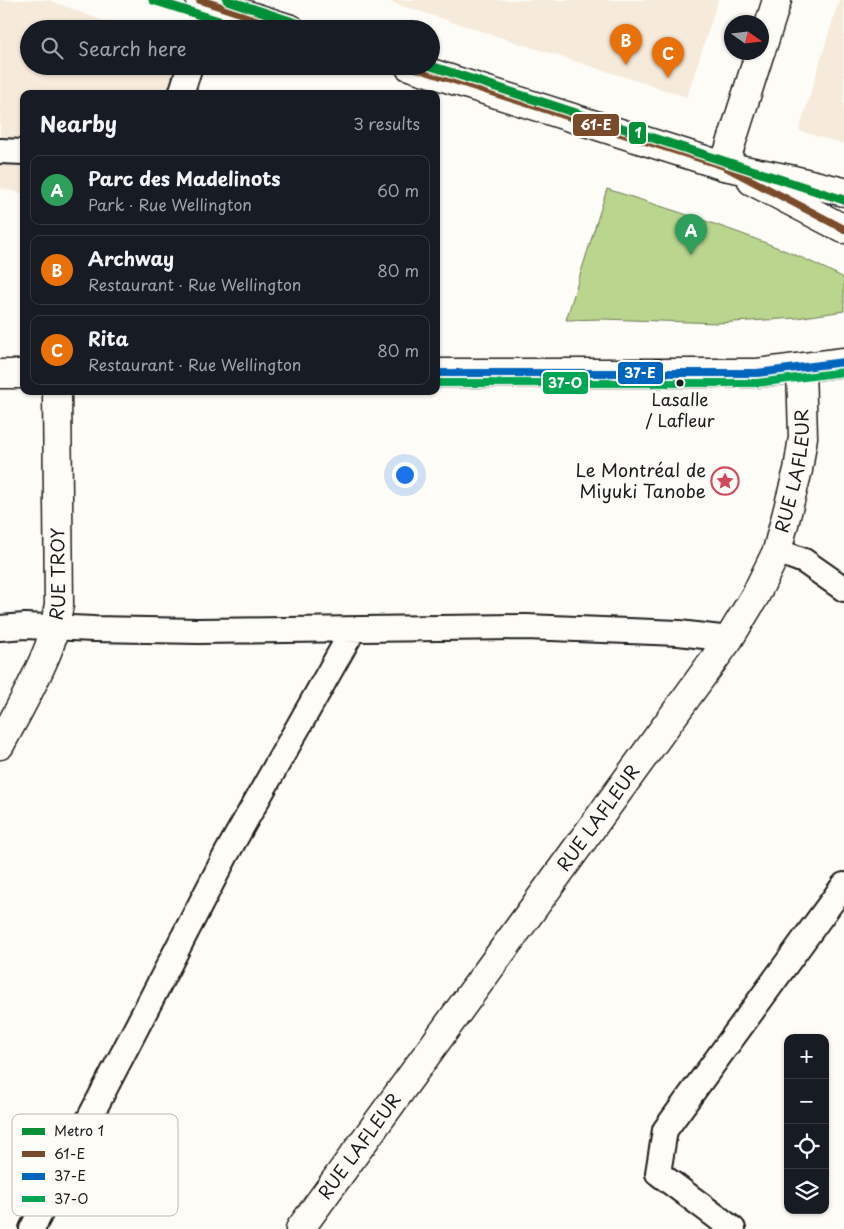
<!DOCTYPE html>
<meta charset="utf-8">
<style>
body{margin:0;font-family:"Playpen Sans",sans-serif;background:#20242c;color:#f1f3f6}
.controls{position:absolute;right:15px;bottom:15px;display:grid;overflow:hidden;border-radius:10px;box-shadow:0 1px 4px #0004}
.controls button{width:45px;height:45px;display:grid;place-items:center;padding:0;border:0;border-bottom:1px solid #363941;background:#171b24;color:#f1f3f6;font:25px sans-serif}
.compass{position:absolute;left:724px;top:15px;width:45px;height:45px;border-radius:50%;background:#171b24;box-shadow:0 1px 4px #0004;rotate:104deg}
.you{position:absolute;left:404px;top:474px;width:18px;height:18px;margin:-12px;border:4px solid #fff;border-radius:50%;background:#1a73e8;box-shadow:0 0 0 8px #1a73e833}
.badge{display:grid;place-items:center;width:32px;height:32px;border-radius:50%;background:#d1495b;color:#fff;font-size:16px;font-weight:700}
.pin{position:absolute;translate:-50% -41px;filter:drop-shadow(0 1px 2px #0008)}
.pin::after{content:'';position:absolute;top:26px;width:18px;height:15px;background:inherit;clip-path:polygon(0 0,100% 0,50% 100%)}
.list{margin:0;padding:0;list-style:none}
h2{display:flex;justify-content:space-between;align-items:center;height:65px;margin:0;padding:0 20px;font-size:21px}
h2 small{font-size:16px;font-weight:400;color:#9ea1a6}
.list li{display:grid;grid-template-columns:32px 1fr auto;gap:15px;align-items:center;box-sizing:border-box;height:70px;margin:0 10px 10px;padding:0 10px;border:1px solid #363941;border-radius:10px}
.list b{display:block;font-size:19px;white-space:nowrap}
.list p{margin:0;font-size:16px;white-space:nowrap;color:#9ea1a6}
.list em{font-size:16px;font-style:normal;color:#9ea1a6}
.icon{flex:none;width:28px;height:28px;fill:none;stroke:currentColor;stroke-width:2;stroke-linecap:round;stroke-linejoin:round}
.map{position:relative;flex:none;width:844px;height:1229px;overflow:hidden}
.search{position:absolute;background:#171b24;box-shadow:0 1px 4px #0004;left:20px;top:20px;width:420px;height:55px;display:flex;align-items:center;gap:12px;box-sizing:border-box;padding:0 18px;border-radius:28px;color:#9ea1a6;font-size:19px}
.panel{position:absolute;background:#171b24;box-shadow:0 1px 4px #0004;left:20px;top:90px;width:420px;height:305px;border-radius:10px}
.map>svg:first-child{display:block}
.built{fill:#f6eada}
.green{fill:#bad58d;stroke:#6b7854}
.lines{fill:none;stroke-linecap:round;stroke-linejoin:round}
.service-casing{stroke:#1c1c1c;stroke-width:28}
.minor-casing{stroke:#1c1c1c;stroke-width:31}
.secondary-casing{stroke:#1c1c1c;stroke-width:31}
.service{stroke:#fdfcf7;stroke-width:24}
.minor{stroke:#fdfcf7;stroke-width:28}
.secondary{stroke:#fdfcf7;stroke-width:28}
.bus-1-casing{stroke:#fdfcf7;stroke-width:11}
.bus-2-casing{stroke:#fdfcf7;stroke-width:11}
.bus-3-casing{stroke:#fdfcf7;stroke-width:11}
.bus-1{stroke:#7a4b2a;stroke-width:8}
.bus-2{stroke:#0065bd;stroke-width:8}
.bus-3{stroke:#00a651;stroke-width:8}
.metro-1-casing{stroke:#fdfcf7;stroke-width:12}
.metro-1{stroke:#069037;stroke-width:9}
.bus-dot{fill:#1c1c1c;stroke:#fdfcf7;stroke-width:2}
.labels{text-anchor:middle;stroke-width:4.5;stroke-linejoin:round;paint-order:stroke}
.bus-label{font-size:17px;fill:#1c1c1c;stroke:#fdfcf7}
.street-label{font-size:18px;fill:#1c1c1c;stroke:#fdfcf7}
.poi-label{font-size:18px;fill:#1c1c1c;stroke:#fdfcf7;text-anchor:end}
.key{fill:#fdfcf7;stroke:#bab9b5;stroke-width:1}
.key-label{font-size:14px;fill:#1c1c1c}
.line-badge{stroke:#fdfcf7;stroke-width:2}
.badge-label{font-size:14px;text-anchor:middle;font-weight:bold;fill:#fff}
</style>
<div class="map">
<svg width="844" height="1229" viewBox="0 0 844 1229">
<rect width="100%" height="100%" fill="#fdfcf7"/>
<filter id="ink" filterUnits="userSpaceOnUse"><feTurbulence type="fractalNoise" baseFrequency=".02" numOctaves="2"/><feDisplacementMap in="SourceGraphic" scale="10" xChannelSelector="R" yChannelSelector="G"/><feConvolveMatrix kernelMatrix="1 2 1 2 8 2 1 2 1" color-interpolation-filters="sRGB"/></filter>
<g filter="url(#ink)">
<path class="built" d="M0,0H49L124,29H29V66H184L177,94H24V194L0,188Z
M384,0H718L687,97Z
M839,0H844V144L799,131Z"/>
<path class="green" d="M607,189C687,215 769,239 844,278V311L797,318L718,323L602,319L566,320Z"/>
<g class="lines">
<g class="service-casing">
<path id="service" d="M181,94L190,66
M0,151L24,152
M777,551L804,561L844,589
M0,628L25,626L94,629L198,631L526,627L679,633L729,639
M32,1229L227,853L353,630
M733,1229L658,1173L665,1130L844,885"/>
</g>
<g class="minor-casing">
<g id="minor">
<path d="M762,48L777,0"/>
<path d="M724,166L760,52"/>
<path id="s1" d="M0,745C17,713 36,681 49,647C54,633 56,619 59,605L57,391"/>
<path id="s2" d="M300,1229L729,639L755,596L777,551L798,470L803,437L801,368"/>
</g>
</g>
<g class="secondary-casing">
<path id="secondary" d="M200,0L291,29
M409,66L724,166L794,180L844,192
M752,181L844,229
M436,373H757L844,362
M0,374H24"/>
</g>
<use href="#service" class="service"/>
<use href="#minor" class="minor"/>
<use href="#secondary" class="secondary"/>
<g class="bus-1-casing">
<path id="bus-1" d="M200,0L290,29
M410,66L724,166L844,229"/>
</g>
<g class="bus-2-casing">
<path id="bus-2" d="M436,373H757L844,362"/>
</g>
<g class="bus-3-casing">
<path id="bus-3" d="M436,383H757L844,372"/>
</g>
<use href="#bus-1" class="bus-1"/>
<use href="#bus-2" class="bus-2"/>
<use href="#bus-3" class="bus-3"/>
<g class="metro-1-casing">
<path id="metro-1" d="M153,0L225,23
M227,0L314,29
M431,66L844,200"/>
</g>
<use href="#metro-1" class="metro-1"/>
</g>
</g>
<defs>
<g id="sight-ring" transform="scale(1.4375)"><circle r="9.5" fill="#fdfcf7" stroke="#d1495b" stroke-width="1.5"/><path d="M0-6L1.8-2.2L6-1.7L2.9 1.2L3.7 5.4L0 3.3L-3.7 5.4L-2.9 1.2L-6-1.7L-1.8-2.2Z" fill="#d1495b"/></g>
</defs>
<g fill-rule="evenodd">
<use href="#sight-ring" x="725" y="481"/>
</g>
<circle class="bus-dot" cx="680" cy="383" r="4.5"/>
<g class="labels">
<g class="bus-label">
<text x="680" y="406">Lasalle<tspan x="680" dy="21">/ Lafleur</tspan></text>
</g>
<g class="street-label">
<text dy="6" stroke="none"><textPath href="#s2" startOffset="912">RUE LAFLEUR</textPath></text>
<text dy="6" stroke="none"><textPath href="#s1" startOffset="184">RUE TROY</textPath></text>
<text dy="6" stroke="none"><textPath href="#s2" startOffset="508">RUE LAFLEUR</textPath></text>
<text dy="6" stroke="none"><textPath href="#s2" startOffset="102">RUE LAFLEUR</textPath></text>
</g>
<g class="poi-label">
<text x="706" y="477">Le Montréal de<tspan x="706" dy="21">Miyuki Tanobe</tspan></text>
</g>
</g>
<rect x="12" y="1114" width="166" height="102" rx="8" class="key"/>
<rect x="22" y="1128" width="23" height="7" fill="#069037"/>
<rect x="22" y="1151" width="23" height="6" fill="#7a4b2a"/>
<rect x="22" y="1173" width="23" height="7" fill="#0065bd"/>
<rect x="22" y="1196" width="23" height="6" fill="#00a651"/>
<g class="key-label">
<text x="54" y="1136">Metro 1</text>
<text x="54" y="1159">61-E</text>
<text x="54" y="1181">37-E</text>
<text x="54" y="1204">37-O</text>
</g>
<g class="line-badge">
<rect x="572" y="113" width="48" height="24" rx="5" fill="#7a4b2a"/>
<rect x="628" y="121" width="19" height="24" rx="5" fill="#069037"/>
<rect x="617" y="361" width="47" height="24" rx="5" fill="#0065bd"/>
<rect x="542" y="371" width="47" height="24" rx="5" fill="#00a651"/>
</g>
<g class="badge-label">
<text x="596" y="130">61-E</text>
<text x="638" y="138">1</text>
<text x="640" y="378">37-E</text>
<text x="565" y="388">37-O</text>
</g>
</svg>
<div class="controls">
<button>+</button>
<button>−</button>
<button><svg class="icon" aria-label="locate" viewBox="0 0 24 24"><circle cx="12" cy="12" r="6"/><path d="M12 2v4M12 18v4M2 12h4M18 12h4"/></svg></button>
<button><svg class="icon" aria-label="layers" viewBox="0 0 24 24"><path d="M12 4l9 5-9 5-9-5zM3 14l9 5 9-5"/></svg></button>
</div>
<svg class="compass" viewBox="-18 -18 36 36"><path d="M0-13l5 13h-10z" fill="#e53935"/><path d="M0 13l5-13h-10z" fill="#9ea1a6"/></svg>
<div class="you"></div>
<div class="pin badge" style="left:691px;top:255px;background:#2e9e5b">A</div>
<div class="pin badge" style="left:626px;top:65px;background:#e8710a">B</div>
<div class="pin badge" style="left:668px;top:78px;background:#e8710a">C</div>
<div class="search"><svg class="icon" aria-label="search" viewBox="0 0 24 24"><circle cx="10" cy="10" r="6"/><path d="M15 15l6 6"/></svg>Search here</div>
<section class="panel">
<h2>Nearby<small>3 results</small></h2>
<ul class="list">
<li><span class="badge" style="background:#2e9e5b">A</span><div><b>Parc des Madelinots</b><p>Park · Rue Wellington</p></div><em>60 m</em></li>
<li><span class="badge" style="background:#e8710a">B</span><div><b>Archway</b><p>Restaurant · Rue Wellington</p></div><em>80 m</em></li>
<li><span class="badge" style="background:#e8710a">C</span><div><b>Rita</b><p>Restaurant · Rue Wellington</p></div><em>80 m</em></li>
</ul>
</section>
</div>
